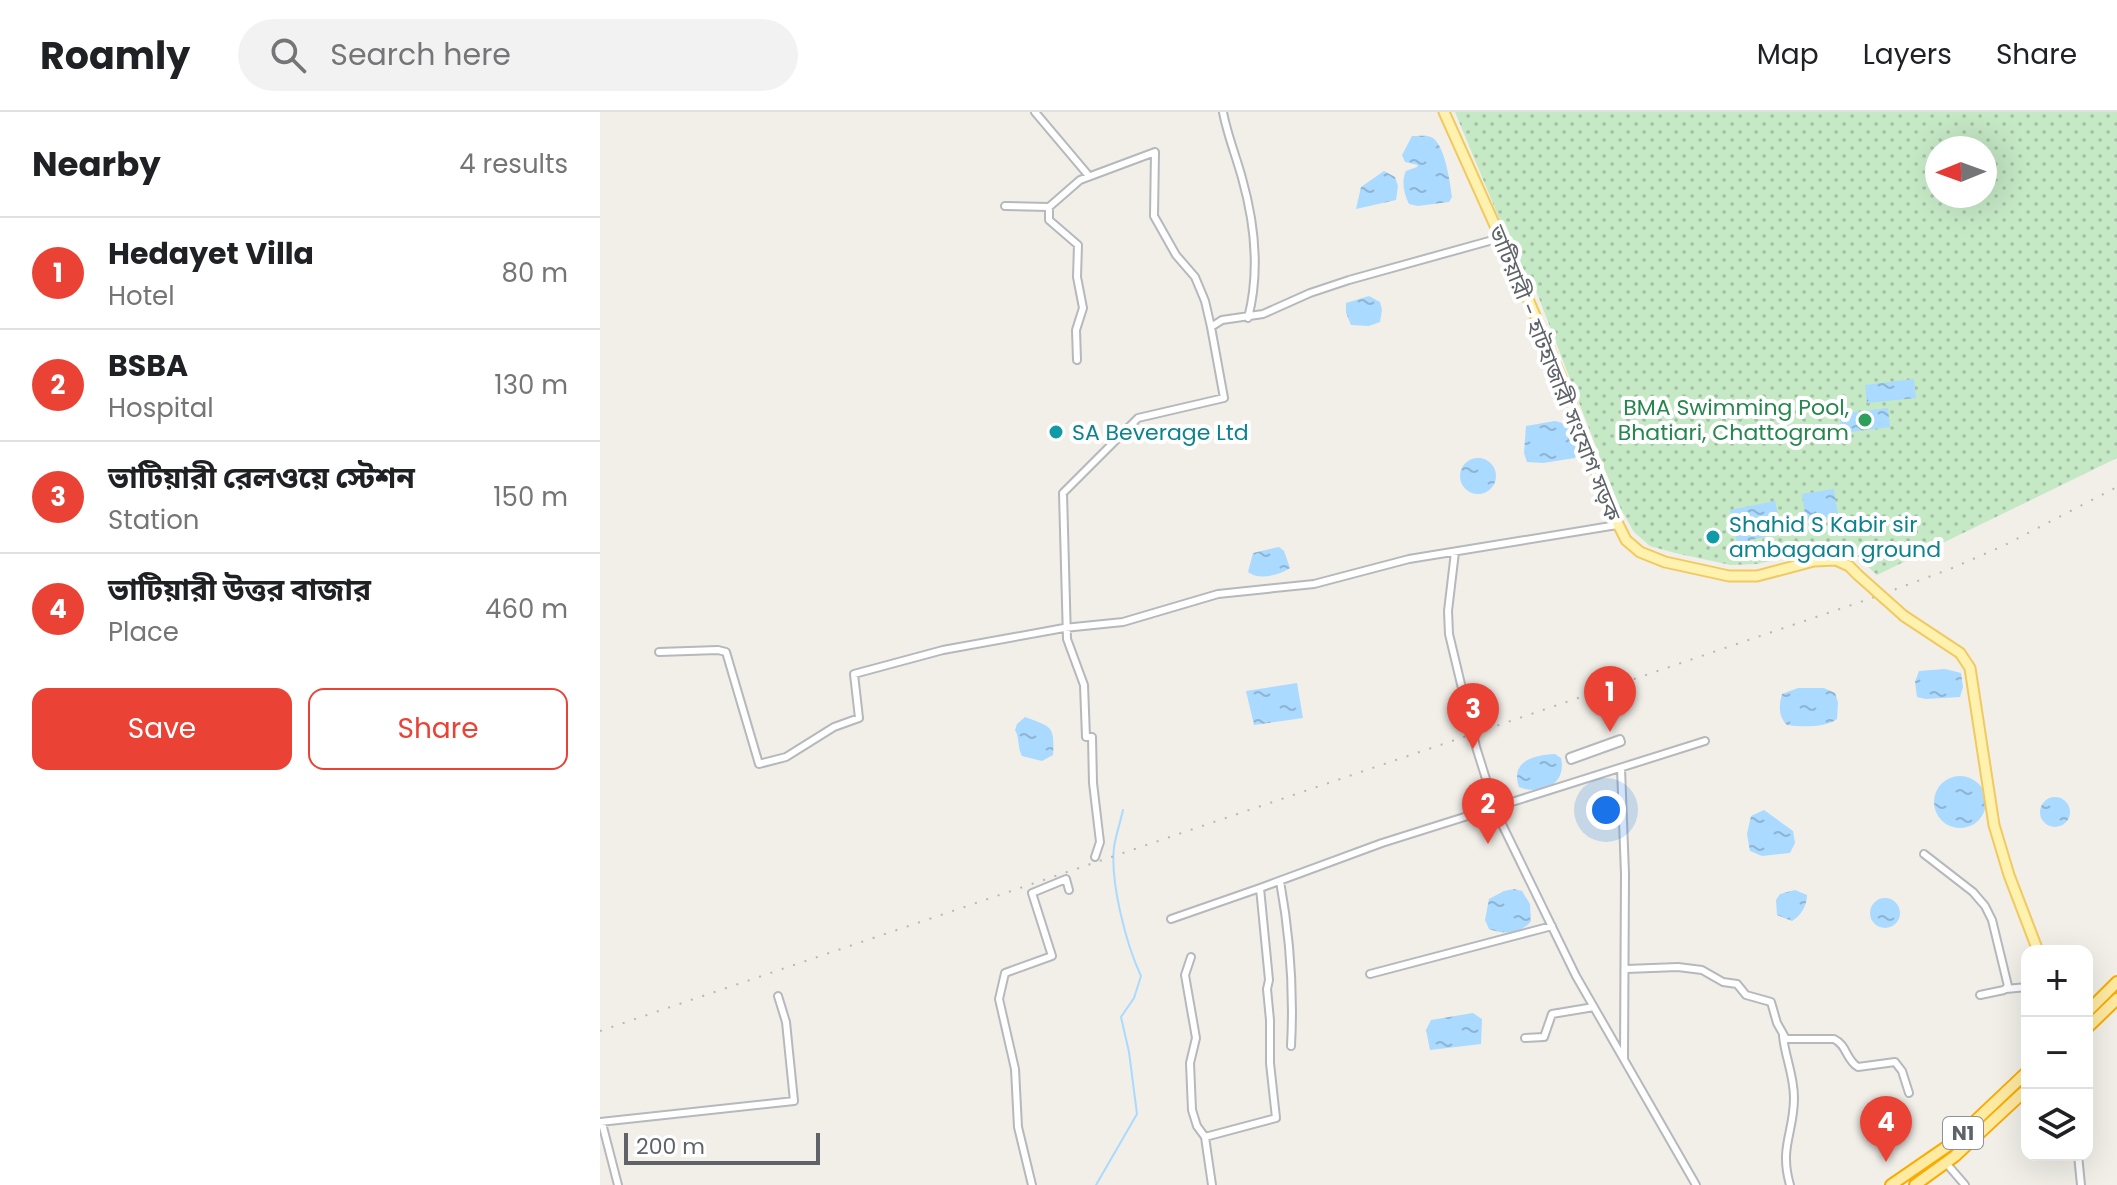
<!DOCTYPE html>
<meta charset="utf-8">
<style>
body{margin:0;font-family:Poppins,"Noto Sans Bengali",sans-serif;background:#f2f2f2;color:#202124}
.controls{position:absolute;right:24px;bottom:24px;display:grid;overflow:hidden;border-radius:16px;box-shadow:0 8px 32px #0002}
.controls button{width:72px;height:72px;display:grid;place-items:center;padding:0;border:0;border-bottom:2px solid #e0e0e0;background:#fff;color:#202124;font:40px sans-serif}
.compass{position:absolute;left:1325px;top:24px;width:72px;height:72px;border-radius:50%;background:#fff;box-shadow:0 8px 32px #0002;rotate:269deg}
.scale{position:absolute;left:24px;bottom:20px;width:196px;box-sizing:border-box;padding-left:8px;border:4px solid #5f6368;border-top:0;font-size:22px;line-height:28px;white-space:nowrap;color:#5f6368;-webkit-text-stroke:6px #fff;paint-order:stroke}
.you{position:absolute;left:1006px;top:698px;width:28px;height:28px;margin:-20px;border:6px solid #fff;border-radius:50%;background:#1a73e8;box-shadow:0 0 0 12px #1a73e833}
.badge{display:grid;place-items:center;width:52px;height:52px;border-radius:50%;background:#ea4335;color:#fff;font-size:26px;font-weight:700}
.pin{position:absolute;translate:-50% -66px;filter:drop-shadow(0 2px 4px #0008)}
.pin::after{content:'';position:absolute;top:42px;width:28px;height:24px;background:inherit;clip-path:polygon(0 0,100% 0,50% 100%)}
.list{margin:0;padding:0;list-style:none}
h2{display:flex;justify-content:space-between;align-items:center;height:104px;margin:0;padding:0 32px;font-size:34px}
h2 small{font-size:26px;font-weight:400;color:#757577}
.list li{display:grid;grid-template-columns:52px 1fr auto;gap:24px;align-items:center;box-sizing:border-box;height:112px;padding:0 32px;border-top:2px solid #e0e0e0}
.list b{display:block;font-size:30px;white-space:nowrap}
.list p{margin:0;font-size:26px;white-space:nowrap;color:#757577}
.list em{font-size:26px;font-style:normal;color:#757577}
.actions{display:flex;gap:16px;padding:24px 32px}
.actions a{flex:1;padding:18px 0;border:2px solid #ea4335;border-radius:16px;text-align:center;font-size:28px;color:#ea4335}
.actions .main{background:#ea4335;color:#fff}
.icon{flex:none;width:44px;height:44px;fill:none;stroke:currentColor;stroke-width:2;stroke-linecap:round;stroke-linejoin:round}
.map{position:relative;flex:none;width:1517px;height:1073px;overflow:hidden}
header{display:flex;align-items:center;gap:48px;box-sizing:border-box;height:112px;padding:0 40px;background:#fff;border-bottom:2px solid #e0e0e0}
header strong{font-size:38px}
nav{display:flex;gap:44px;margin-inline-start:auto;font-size:28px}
.search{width:560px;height:72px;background:#f2f2f2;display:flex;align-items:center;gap:20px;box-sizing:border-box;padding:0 28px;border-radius:44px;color:#757577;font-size:30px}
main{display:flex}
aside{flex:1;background:#fff}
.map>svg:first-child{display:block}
.park{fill:url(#park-dots);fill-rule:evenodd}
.water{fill:url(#water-ripples)}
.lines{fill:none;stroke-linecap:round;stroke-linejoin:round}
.stream{stroke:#aadaff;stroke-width:2}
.minor-casing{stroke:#b5b8bc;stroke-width:10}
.primary-casing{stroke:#f2c960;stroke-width:13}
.trunk-casing{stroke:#f9ab00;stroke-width:14}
.minor{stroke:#fff;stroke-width:6}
.primary{stroke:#fff2af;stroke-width:9}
.trunk{stroke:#feeaa1;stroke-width:10}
.rail{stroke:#b6b7b8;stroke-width:2;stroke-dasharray:2 10;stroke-linecap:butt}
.primary-bridge-casing{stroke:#f2c960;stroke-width:13;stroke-linecap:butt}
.primary-bridge{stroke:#fff2af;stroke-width:9}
.leisure-dot{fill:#2e9e5b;stroke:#fff;stroke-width:3}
.culture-dot{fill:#0f9aa8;stroke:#fff;stroke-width:3}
.labels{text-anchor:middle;stroke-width:8;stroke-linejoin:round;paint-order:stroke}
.shield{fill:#fff;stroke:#8f9295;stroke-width:2}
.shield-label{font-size:20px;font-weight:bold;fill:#5f6368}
.street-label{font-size:22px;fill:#5f6368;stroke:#fff}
.leisure-label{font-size:22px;fill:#27864d;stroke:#fff;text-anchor:end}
.culture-label{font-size:22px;fill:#0d838f;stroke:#fff;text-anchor:start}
</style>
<header>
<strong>Roamly</strong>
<div class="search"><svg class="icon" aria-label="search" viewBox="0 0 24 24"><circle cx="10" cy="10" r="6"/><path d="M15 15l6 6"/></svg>Search here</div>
<nav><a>Map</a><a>Layers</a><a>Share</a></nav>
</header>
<main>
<aside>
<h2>Nearby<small>4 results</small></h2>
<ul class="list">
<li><span class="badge">1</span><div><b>Hedayet Villa</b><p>Hotel</p></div><em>80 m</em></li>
<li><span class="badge">2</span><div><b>BSBA</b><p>Hospital</p></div><em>130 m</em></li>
<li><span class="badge">3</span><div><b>ভাটিয়ারী রেলওয়ে স্টেশন</b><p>Station</p></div><em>150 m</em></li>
<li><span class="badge">4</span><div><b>ভাটিয়ারী উত্তর বাজার</b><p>Place</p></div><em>460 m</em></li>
</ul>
<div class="actions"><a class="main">Save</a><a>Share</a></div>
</aside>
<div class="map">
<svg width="1517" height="1073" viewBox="0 0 1517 1073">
<defs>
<pattern id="park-dots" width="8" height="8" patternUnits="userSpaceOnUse" patternTransform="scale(2)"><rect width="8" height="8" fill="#c5e8c5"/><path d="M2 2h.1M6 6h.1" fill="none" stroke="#a3c0a4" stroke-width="1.8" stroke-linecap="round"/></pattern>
<pattern id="water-ripples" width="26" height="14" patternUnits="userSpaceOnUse" patternTransform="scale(2)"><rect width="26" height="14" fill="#aadaff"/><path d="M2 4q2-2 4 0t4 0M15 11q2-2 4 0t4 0" fill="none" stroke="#8eb4d2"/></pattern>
</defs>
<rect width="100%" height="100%" fill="#f1efe8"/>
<path class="park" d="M855,0H1517V346L1277,463L1255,443L1236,436L1156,452L1131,453L1075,441L1050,434L1034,420L1018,392L937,181L914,142ZM1337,36H1385V84H1337Z"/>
<path class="water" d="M812,24C818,24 827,23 831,25C845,31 850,71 852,85L849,90L818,94L809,92C804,82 801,69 806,59L817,55L818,53L805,50L802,43Z
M784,59L795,65L798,74L796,88L756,97L761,75Z
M769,184L780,190L782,198L780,210L769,214L751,213L746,201V191Z
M1314,267L1316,286L1267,291L1265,273Z
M1288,296L1290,315L1242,321L1239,302Z
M955,309L973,314L977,338L975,346L943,351L927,350L924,341L926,314Z
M860 364a18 18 0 1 1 36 0a18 18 0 1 1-36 0Z
M1234,377L1238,404L1206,409L1202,382Z
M1175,389L1182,421L1137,431L1130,398Z
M679,435L684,439L690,456C679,463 659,469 648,460L653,441Z
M1345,557L1361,561L1363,575L1360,585L1326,587L1317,585L1315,570L1319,559Z
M697,571L703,606L654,613L646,579Z
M1198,576H1224L1235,581L1238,590L1237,607C1225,616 1202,615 1187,613C1178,604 1179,593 1182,582Z
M425,605C451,615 455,613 453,643L442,649L422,644C417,634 420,627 415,618L417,612Z
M955,642L961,646C967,673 941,684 919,675C910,649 934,643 955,642Z
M1334 690a26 26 0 1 1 52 0a26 26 0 1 1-52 0Z
M1440 700a15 15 0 1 1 30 0a15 15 0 1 1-30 0Z
M1164,698L1193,719L1195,731L1190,741L1162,744L1150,739L1147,722L1151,704Z
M914,777L922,779L930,792L931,809C921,822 904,823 889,817L885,808L889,787L904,779Z
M1195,778L1207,783C1207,793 1201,804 1192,809L1177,803L1176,788L1180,782Z
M1270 801a15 15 0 1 1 30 0a15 15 0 1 1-30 0Z
M873,901L882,907L881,932L830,938L826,918L831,908Z"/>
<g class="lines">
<path class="stream" d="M496,1073L537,1002L529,940L521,905L534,886L541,864C526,832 510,770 514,735C516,723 520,711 523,698"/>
<g class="minor-casing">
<path id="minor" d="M435,0L489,64
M623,0C627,22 636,44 642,66C655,112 660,160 648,206
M405,94L449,95L480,68L555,40L554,104L576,143L595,165L605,189L611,215L622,208L663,202L710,181L749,168L900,126
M449,95V108L478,133L477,165L483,196L476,218L477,248
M855,440L848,499L849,522L876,635L897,702L976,864L1096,1073
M59,540L118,538L126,540L159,652L186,645L234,615L259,606L254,562L343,538L464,516L523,510L618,482L714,472L809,447L1017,413
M1020,627L1021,630L971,648L970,645Z
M1021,656L1025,762L1024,946
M1324,742L1373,780L1385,794L1392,808L1408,874L1404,878L1380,883
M495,745L500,730L493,671L492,625H486L484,573L467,527L463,381L538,306L624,286L611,215
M680,769C690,824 694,878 691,934
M571,807L660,776
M591,845L585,863L596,926L590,951L592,998L597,1014L605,1025
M1026,857L1078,855L1102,858L1123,870L1137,872L1146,883L1171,890L1177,911L1186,927H1234C1247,933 1246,948 1258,955L1295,950L1302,959L1309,981
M770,862L952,814
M1406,877L1427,875
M1183,924C1185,945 1194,963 1194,986C1194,1021 1179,1035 1190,1073
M925,926L944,925L952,902L994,895
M0,1010L194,989L186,910L178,884
M0,1012L3,1015L18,1073
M1478,1043L1481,1073
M1346,1051L1365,1073
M432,1073L418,1015L415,957L399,887L405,861L452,844L432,781L466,767L469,778
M612,1073L605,1025L676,1006L670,951V908L667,877L669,868L660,776L782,731L1105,629"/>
</g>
<g class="primary-casing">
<path id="primary" d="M844,0L928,187L965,275L1007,390L1026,428L1040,440L1065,450L1129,464H1157L1214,449L1236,448L1249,454L1258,463
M1304,504L1360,541L1370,556L1394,713L1409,763L1438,839"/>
</g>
<g class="trunk-casing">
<path id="trunk" d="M1487,900L1517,870
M1487,916L1517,887
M1291,1073L1352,1031L1427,960
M1315,1073L1355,1044L1427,977"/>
</g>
<use href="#minor" class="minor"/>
<use href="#primary" class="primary"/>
<use href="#trunk" class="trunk"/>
<path class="rail" d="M0,919L1269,487L1350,457L1403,434L1517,375"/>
<g class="primary-bridge-casing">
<path id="primary-bridge" d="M1258,463L1304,504"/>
</g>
<use href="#primary-bridge" class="primary-bridge"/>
</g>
<circle class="leisure-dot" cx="1265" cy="308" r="8"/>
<g class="culture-dot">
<circle cx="456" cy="320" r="8"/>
<circle cx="1113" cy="425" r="8"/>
</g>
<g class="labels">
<rect class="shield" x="1343" y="1005" width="40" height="32" rx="6"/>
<g class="shield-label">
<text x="1363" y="1028">N1</text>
</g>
<g class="street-label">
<text transform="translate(955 261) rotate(68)" y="8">ভাটিয়ারী - হাটহাজারী সংযোগ সড়ক</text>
</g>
<g class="leisure-label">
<text x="1249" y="303">BMA Swimming Pool,<tspan x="1249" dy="25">Bhatiari, Chattogram</tspan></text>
</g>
<g class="culture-label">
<text x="472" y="328">SA Beverage Ltd</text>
<text x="1129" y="420">Shahid S Kabir sir<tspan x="1129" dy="25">ambagaan ground</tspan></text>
</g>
</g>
</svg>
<div class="controls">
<button>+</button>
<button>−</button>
<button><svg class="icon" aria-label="layers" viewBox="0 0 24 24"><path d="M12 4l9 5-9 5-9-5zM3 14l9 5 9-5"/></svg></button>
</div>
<svg class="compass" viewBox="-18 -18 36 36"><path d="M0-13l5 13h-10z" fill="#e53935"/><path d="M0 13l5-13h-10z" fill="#757577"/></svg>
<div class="scale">200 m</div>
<div class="you"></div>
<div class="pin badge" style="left:1010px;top:620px">1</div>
<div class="pin badge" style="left:888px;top:732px">2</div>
<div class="pin badge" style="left:873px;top:637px">3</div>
<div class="pin badge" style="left:1286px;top:1050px">4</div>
</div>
</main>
